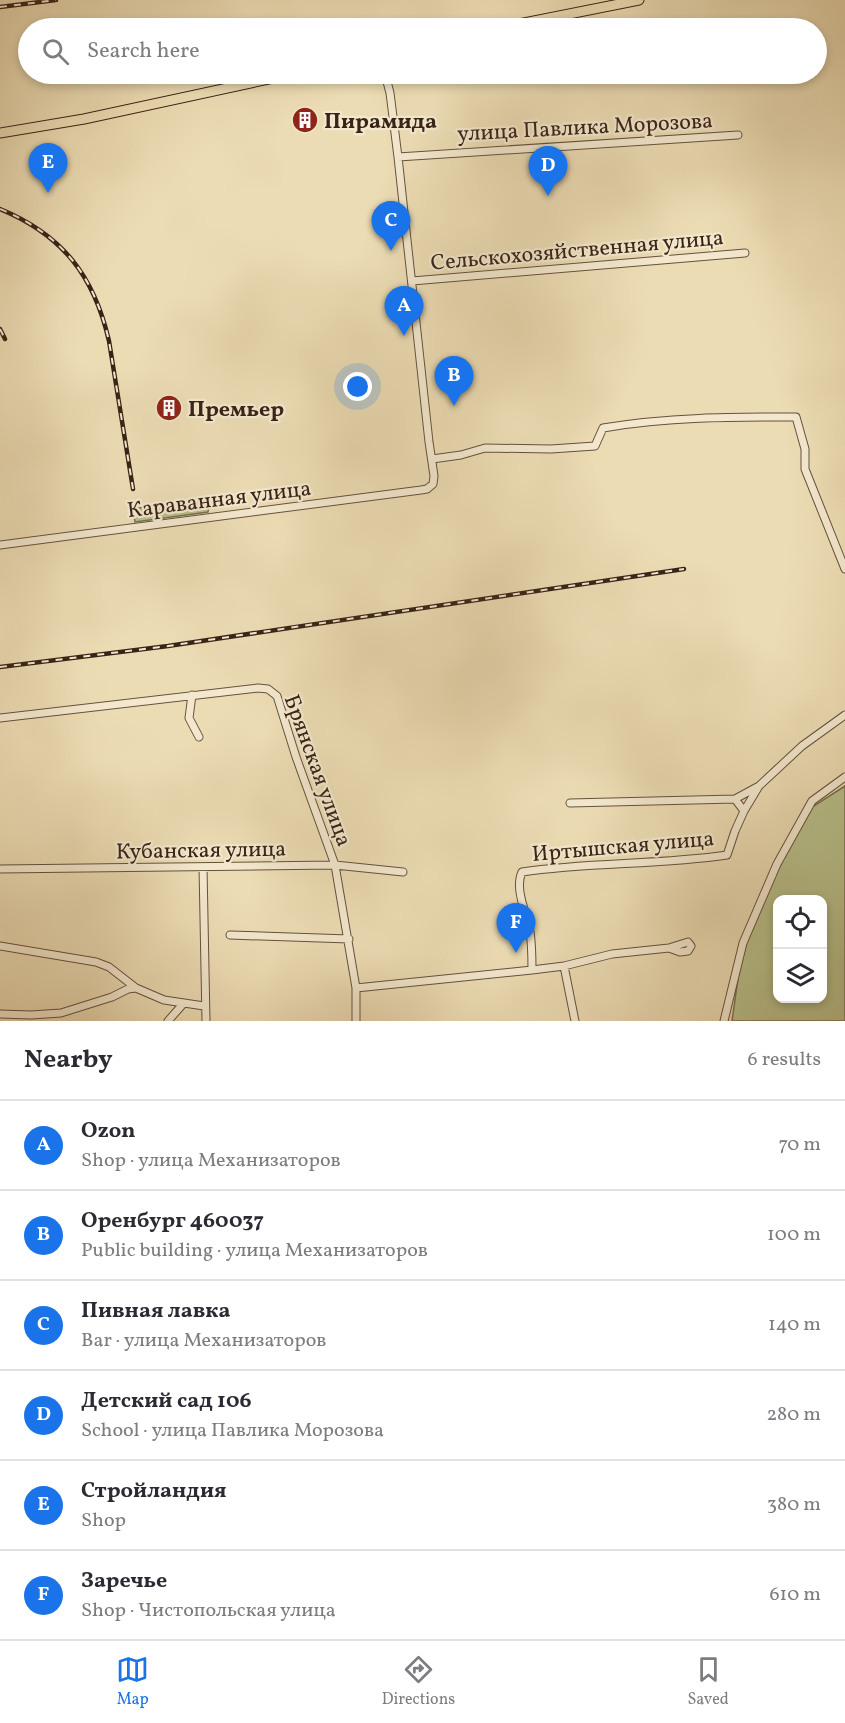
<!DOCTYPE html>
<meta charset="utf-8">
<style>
body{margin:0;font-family:Vollkorn,serif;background:#f7f7f7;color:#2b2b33}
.controls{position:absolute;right:18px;bottom:18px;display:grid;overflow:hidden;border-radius:12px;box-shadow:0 3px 9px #0003}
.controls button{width:54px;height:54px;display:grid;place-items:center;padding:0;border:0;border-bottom:2px solid #e1e1e2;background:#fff;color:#2b2b33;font:30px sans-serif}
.you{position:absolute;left:358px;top:387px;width:21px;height:21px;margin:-15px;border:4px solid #fff;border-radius:50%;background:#1a73e8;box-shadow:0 0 0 9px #1a73e833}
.badge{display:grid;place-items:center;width:39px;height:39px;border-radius:50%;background:#1a73e8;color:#fff;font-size:20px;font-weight:700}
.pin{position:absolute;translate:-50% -50px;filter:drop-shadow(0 2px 3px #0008)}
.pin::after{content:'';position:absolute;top:32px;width:21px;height:18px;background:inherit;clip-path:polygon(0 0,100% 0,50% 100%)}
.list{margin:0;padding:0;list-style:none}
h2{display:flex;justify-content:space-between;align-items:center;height:78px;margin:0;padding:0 24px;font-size:26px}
h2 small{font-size:20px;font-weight:400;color:#7c7c81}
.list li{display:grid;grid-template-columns:39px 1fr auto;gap:18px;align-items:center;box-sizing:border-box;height:90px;padding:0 24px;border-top:2px solid #e1e1e2}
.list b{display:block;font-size:22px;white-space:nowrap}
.list p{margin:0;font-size:20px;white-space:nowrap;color:#7c7c81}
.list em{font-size:20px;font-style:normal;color:#7c7c81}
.icon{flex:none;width:33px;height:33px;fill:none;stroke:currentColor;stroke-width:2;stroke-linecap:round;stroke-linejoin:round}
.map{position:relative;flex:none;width:845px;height:1021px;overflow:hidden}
.search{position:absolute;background:#fff;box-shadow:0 3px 9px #0003;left:18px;right:18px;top:18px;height:66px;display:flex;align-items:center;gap:15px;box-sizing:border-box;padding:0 21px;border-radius:33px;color:#7c7c81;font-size:22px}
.sheet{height:618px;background:#fff}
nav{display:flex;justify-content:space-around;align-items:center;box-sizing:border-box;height:84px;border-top:2px solid #e1e1e2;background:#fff;font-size:16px;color:#7c7c81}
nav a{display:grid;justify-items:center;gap:3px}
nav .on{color:#1a73e8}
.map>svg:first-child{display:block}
.green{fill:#b8c08c;stroke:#787252;stroke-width:1.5;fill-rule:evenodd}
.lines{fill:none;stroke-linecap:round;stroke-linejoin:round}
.minor-casing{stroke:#66513e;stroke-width:9}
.highway-casing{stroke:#392317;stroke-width:11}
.minor{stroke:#f3e8ce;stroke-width:7}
.highway{stroke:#ecdcb4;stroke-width:9}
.rail-casing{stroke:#392317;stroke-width:4.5}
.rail{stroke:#f3e8ce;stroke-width:2;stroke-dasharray:7;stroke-linecap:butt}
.labels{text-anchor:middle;stroke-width:4.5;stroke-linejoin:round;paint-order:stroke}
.poi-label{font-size:22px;font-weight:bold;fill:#392317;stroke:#f3e8ce;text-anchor:start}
.street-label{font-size:22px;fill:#392317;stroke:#f3e8ce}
</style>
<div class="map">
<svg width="845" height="1021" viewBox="0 0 845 1021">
<rect width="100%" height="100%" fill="#ecdcb4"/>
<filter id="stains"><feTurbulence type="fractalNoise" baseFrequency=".00333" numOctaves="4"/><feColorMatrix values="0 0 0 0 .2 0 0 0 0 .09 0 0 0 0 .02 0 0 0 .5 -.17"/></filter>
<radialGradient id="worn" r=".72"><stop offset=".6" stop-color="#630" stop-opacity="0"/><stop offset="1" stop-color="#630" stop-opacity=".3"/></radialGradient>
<path class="green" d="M210,498L208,512L135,522L133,509Z
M845,786V1021H732L743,943L806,811ZM778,900H822V999H778Z"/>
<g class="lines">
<g class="minor-casing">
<path id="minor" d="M398,157L738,135
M412,281L745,253
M432,459L461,455L485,448L551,449L595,446L603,428C667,417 731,417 796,417L805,449V469L845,569
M0,545L421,490L427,489L433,484L434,476L429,442L398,157L390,93L385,74
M192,695L189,718L199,737
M0,718L258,688L268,689L277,696L296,757L335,865L356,988V1021
M570,803L735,799L759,786
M744,811L759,786L802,746L845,715
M203,867L206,1021
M0,869L335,865L403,872
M230,935L349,939
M0,946L96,962L109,967L136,988
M564,966L575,1021
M532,970C532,958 532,945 530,932C527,914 514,889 522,872C590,862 659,865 727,855L735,831L744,811L735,799
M356,988L532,970L564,966L612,954L669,948L680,952L688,951L691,946L688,942L669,948
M0,1014L31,1015L61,1013L112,997L128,989L136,988L164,1000L204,1006
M168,1021L183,1004
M724,1021L743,943L777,864L812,801L845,777"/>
</g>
<g class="highway-casing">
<path id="highway" d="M499,28L639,0
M0,133L84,119L292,74"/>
</g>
<use href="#minor" class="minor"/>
<use href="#highway" class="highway"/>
<g class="rail-casing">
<path id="rail" d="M0,7L56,0
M0,209C63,235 94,276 109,341L133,489
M0,329L5,339
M0,667L168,646L684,569"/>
</g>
<use href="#rail" class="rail"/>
</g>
<defs>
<g id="building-disc" transform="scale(1.35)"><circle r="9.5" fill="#8f2418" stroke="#f3e8ce"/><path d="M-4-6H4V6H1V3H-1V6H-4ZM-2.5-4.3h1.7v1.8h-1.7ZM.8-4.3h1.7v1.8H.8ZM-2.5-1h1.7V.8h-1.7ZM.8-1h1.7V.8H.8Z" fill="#fff"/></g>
</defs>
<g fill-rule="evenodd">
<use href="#building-disc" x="305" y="120"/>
<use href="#building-disc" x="169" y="408"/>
</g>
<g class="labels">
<g class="poi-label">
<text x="324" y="128">Пирамида</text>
<text x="188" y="416">Премьер</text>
</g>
<g class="street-label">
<text transform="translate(585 126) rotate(-3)" y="8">улица Павлика Морозова</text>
<text transform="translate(577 249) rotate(-5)" y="8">Сельскохозяйственная улица</text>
<text transform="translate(219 498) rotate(-7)" y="8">Караванная улица</text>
<text transform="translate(319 770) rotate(70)" y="8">Брянская улица</text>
<text transform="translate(623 845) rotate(-5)" y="8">Иртышская улица</text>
<text transform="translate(201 849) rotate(-1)" y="8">Кубанская улица</text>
</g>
</g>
<rect width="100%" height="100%" filter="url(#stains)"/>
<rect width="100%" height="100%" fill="url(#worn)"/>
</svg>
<div class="controls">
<button><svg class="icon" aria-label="locate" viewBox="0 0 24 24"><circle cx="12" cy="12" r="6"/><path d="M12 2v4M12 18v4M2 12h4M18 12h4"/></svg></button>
<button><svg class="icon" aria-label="layers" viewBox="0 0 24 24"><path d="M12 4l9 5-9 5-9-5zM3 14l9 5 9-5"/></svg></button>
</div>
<div class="you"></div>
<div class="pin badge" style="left:404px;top:336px">A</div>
<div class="pin badge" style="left:454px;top:406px">B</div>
<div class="pin badge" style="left:391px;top:251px">C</div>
<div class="pin badge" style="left:548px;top:196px">D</div>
<div class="pin badge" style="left:48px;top:193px">E</div>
<div class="pin badge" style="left:516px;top:953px">F</div>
<div class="search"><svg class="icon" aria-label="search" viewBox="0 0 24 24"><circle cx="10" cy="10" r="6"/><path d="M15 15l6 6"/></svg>Search here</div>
</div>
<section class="sheet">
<h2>Nearby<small>6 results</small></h2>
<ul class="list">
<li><span class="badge">A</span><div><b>Ozon</b><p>Shop · улица Механизаторов</p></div><em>70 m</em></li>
<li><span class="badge">B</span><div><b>Оренбург 460037</b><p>Public building · улица Механизаторов</p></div><em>100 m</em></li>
<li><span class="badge">C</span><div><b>Пивная лавка</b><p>Bar · улица Механизаторов</p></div><em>140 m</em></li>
<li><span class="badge">D</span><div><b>Детский сад 106</b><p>School · улица Павлика Морозова</p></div><em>280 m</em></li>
<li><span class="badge">E</span><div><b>Стройландия</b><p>Shop</p></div><em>380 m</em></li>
<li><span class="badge">F</span><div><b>Заречье</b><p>Shop · Чистопольская улица</p></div><em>610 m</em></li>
</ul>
</section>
<nav>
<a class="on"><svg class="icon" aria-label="map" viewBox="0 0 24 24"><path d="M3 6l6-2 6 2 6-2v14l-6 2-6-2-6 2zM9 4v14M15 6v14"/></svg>Map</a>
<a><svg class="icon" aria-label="directions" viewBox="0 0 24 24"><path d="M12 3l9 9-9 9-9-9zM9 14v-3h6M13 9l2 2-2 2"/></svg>Directions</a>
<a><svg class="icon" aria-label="saved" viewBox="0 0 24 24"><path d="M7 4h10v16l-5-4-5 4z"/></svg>Saved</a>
</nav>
